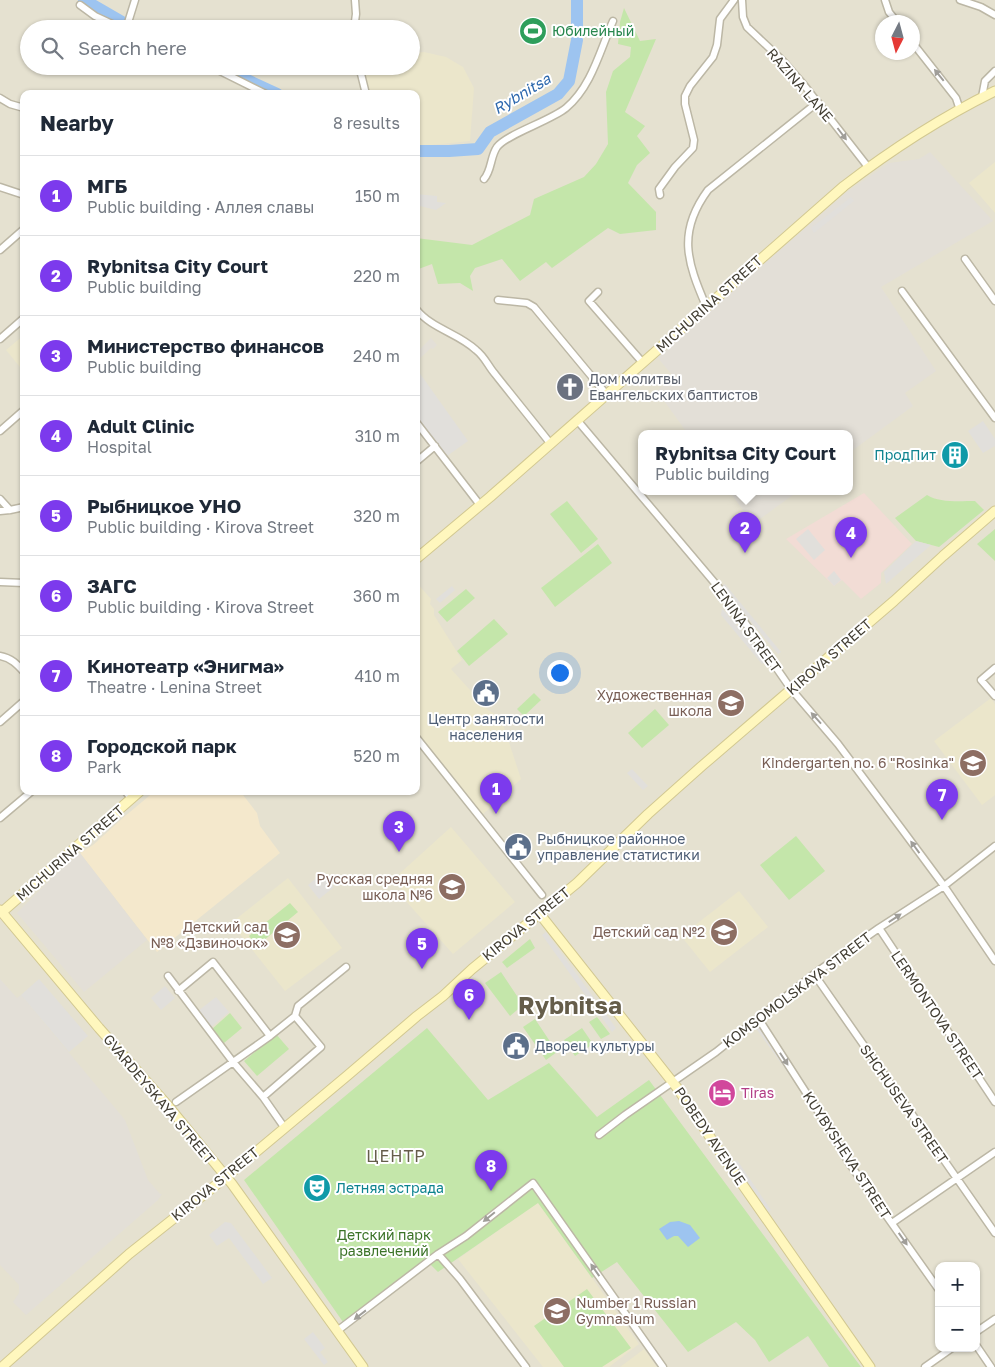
<!DOCTYPE html>
<meta charset="utf-8">
<style>
body{margin:0;font-family:"Golos Text",sans-serif;background:#f6f6f7;color:#1f2937}
.controls{position:absolute;right:15px;bottom:15px;display:grid;overflow:hidden;border-radius:10px;box-shadow:0 1px 4px #0004}
.controls button{width:45px;height:45px;display:grid;place-items:center;padding:0;border:0;border-bottom:1px solid #e0e1e3;background:#fff;color:#1f2937;font:25px sans-serif}
.compass{position:absolute;left:875px;top:15px;width:45px;height:45px;border-radius:50%;background:#fff;box-shadow:0 1px 4px #0004;rotate:186deg}
.you{position:absolute;left:559px;top:672px;width:18px;height:18px;margin:-12px;border:4px solid #fff;border-radius:50%;background:#1a73e8;box-shadow:0 0 0 8px #1a73e833}
.badge{display:grid;place-items:center;width:32px;height:32px;border-radius:50%;background:#7c3aed;color:#fff;font-size:16px;font-weight:700}
.pin{position:absolute;translate:-50% -41px;filter:drop-shadow(0 1px 2px #0008)}
.pin::after{content:'';position:absolute;top:26px;width:18px;height:15px;background:inherit;clip-path:polygon(0 0,100% 0,50% 100%)}
.popup{position:absolute;left:638px;top:430px;width:215px;height:65px;box-sizing:border-box;display:grid;place-content:center;border-radius:10px;background:#fff;filter:drop-shadow(0 1px 4px #0005);font-size:16px;white-space:nowrap;color:#747a83}
.popup b{font-size:19px;color:#1f2937}
.popup::after{content:'';position:absolute;left:50%;top:100%;margin-left:-10px;border:10px solid transparent;border-top-color:#fff}
.list{margin:0;padding:0;list-style:none}
h2{display:flex;justify-content:space-between;align-items:center;height:65px;margin:0;padding:0 20px;font-size:21px}
h2 small{font-size:16px;font-weight:400;color:#747a83}
.list li{display:grid;grid-template-columns:32px 1fr auto;gap:15px;align-items:center;box-sizing:border-box;height:80px;padding:0 20px;border-top:1px solid #e0e1e3}
.list b{display:block;font-size:19px;white-space:nowrap}
.list p{margin:0;font-size:16px;white-space:nowrap;color:#747a83}
.list em{font-size:16px;font-style:normal;color:#747a83}
.icon{flex:none;width:28px;height:28px;fill:none;stroke:currentColor;stroke-width:2;stroke-linecap:round;stroke-linejoin:round}
.map{position:relative;flex:none;width:995px;height:1367px;overflow:hidden}
.search{position:absolute;background:#fff;box-shadow:0 1px 4px #0004;left:20px;top:20px;width:400px;height:55px;display:flex;align-items:center;gap:12px;box-sizing:border-box;padding:0 18px;border-radius:28px;color:#747a83;font-size:19px}
.panel{position:absolute;background:#fff;box-shadow:0 1px 4px #0004;left:20px;top:90px;width:400px;height:705px;border-radius:10px}
.map>svg:first-child{display:block}
.residential{fill:#e5e1d0;fill-rule:evenodd}
.commercial{fill:#f4e8cc}
.industrial{fill:#e3dfd7}
.education{fill:#ebe6cb}
.medical{fill:#f2dcd5}
.green{fill:#c4e6aa}
.parking{fill:#e1dfdb}
.water{fill:#9dc4f0}
.lines{fill:none;stroke-linecap:round;stroke-linejoin:round}
.river{stroke:#9dc4f0;stroke-width:12}
.street-casing{stroke:#bcb7a5;stroke-width:9}
.secondary-casing{stroke:#d2c891;stroke-width:11}
.street{stroke:#fff;stroke-width:6}
.secondary{stroke:#fff7be;stroke-width:9}
.oneway{fill:#a09e99}
.labels{text-anchor:middle;stroke-width:4;stroke-linejoin:round;paint-order:stroke}
.leisure-label{font-size:14px;fill:#27864d;stroke:#fff;text-anchor:start}
.street-label{font-size:14px;fill:#423e33;stroke:#fff}
.worship-label{font-size:14px;fill:#5b616d;stroke:#fff;text-anchor:start}
.culture-label{font-size:14px;fill:#0d838f;stroke:#fff;text-anchor:end}
.education-label{font-size:14px;fill:#785e54;stroke:#fff;text-anchor:end}
.service-label{font-size:14px;fill:#4e5e75;stroke:#fff;text-anchor:start}
.hotel-label{font-size:14px;fill:#b23c85;stroke:#fff;text-anchor:start}
.park-label{font-size:14px;fill:#3b7327;stroke:#fff}
.water-label{font-size:15px;font-style:italic;fill:#2d68ad;stroke:#fff}
.quarter-label{font-size:16px;letter-spacing:1px;fill:#655d4a;stroke:#fff}
.town-label{font-size:24px;font-weight:bold;fill:#655d4a;stroke:#fff}
</style>
<div class="map">
<svg width="995" height="1367" viewBox="0 0 995 1367">
<rect width="100%" height="100%" fill="#f1eee2"/>
<path class="residential" d="M0,0H995V1367H0ZM882,22H912V52H882ZM29,29H411V66H29ZM24,94H416V791H24ZM641,434H849V492H641ZM939,1266H976V1348H939Z"/>
<path class="commercial" d="M155,791H240L257,813L260,826L280,853L157,952L80,853L93,845L124,817Z"/>
<path class="industrial" d="M930,152L993,221L881,287L936,371L905,393L913,406L849,453V434H688L657,391L673,376L657,357L847,192L889,163L919,159Z
M431,338L437,345L433,349L431,348L416,362V353Z
M730,492H797L753,524Z
M80,853L147,940L84,992L17,913L52,878Z
M0,979L17,998L21,995L125,1120L148,1180L160,1194H162L158,1200L26,1315L13,1302L19,1293V1285L0,1265Z"/>
<path class="education" d="M424,52L446,57L463,67L474,88L470,141L422,146L416,144V94H363L358,66H411V53Z
M995,162V213L969,183Z
M24,335V372L6,350Z
M416,582L431,599L430,604L434,609V615L462,660L451,669L488,710L501,718L521,779L482,815L416,733Z
M991,698L995,704V795L982,805L934,741Z
M451,827L515,902L453,954L404,899L398,875Z
M288,878L342,948L285,991L231,923Z
M739,891L768,927L710,972L681,936Z
M538,1202L639,1344L609,1367H543L458,1259Z
M644,1349L657,1367H620Z"/>
<path class="medical" d="M864,493L912,544L881,573V583L861,599L842,580L834,586L786,539Z"/>
<path class="green" d="M624,8L640,41L656,39L625,112L645,126L637,136L650,153L637,165L628,183L656,212V230L620,234L608,228L552,268L546,262L520,281L502,259L475,268L470,276L473,291L460,283L438,284L432,264L416,270V238L472,245L530,215L534,199L584,177L596,164L608,144L606,92L613,71L630,57L631,47L618,44L620,22Z
M927,495C939,503 960,501 975,501L984,510L939,547L916,541L895,518Z
M567,501L598,539L581,553L550,514Z
M995,529V561L977,544Z
M598,544L612,563L555,607L541,588Z
M466,589L475,598L447,622L438,612Z
M494,619L508,634L469,666L457,651Z
M534,693L541,700L524,716L517,709Z
M655,709L669,725L642,748L628,733Z
M796,836L825,871L789,900L760,865Z
M290,903L298,912L257,946L249,936Z
M530,939L535,948L507,968L502,962Z
M501,972L523,1005L510,1016L485,983Z
M230,1013L242,1028L224,1043L212,1029Z
M597,1017L610,1034L601,1039L589,1022Z
M535,1019L557,1052L546,1060L523,1027Z
M427,1028L488,1100L549,1063L597,1117L649,1080L861,1367H829L808,1336L769,1362L755,1340L736,1322L688,1352L617,1262L592,1278L538,1203L438,1272L429,1263L343,1322L244,1180Z
M582,1028L593,1044L575,1056L564,1040Z
M276,1034L289,1049L257,1076L244,1061Z
M587,1289L631,1348L602,1367H564L534,1326Z"/>
<path class="parking" d="M416,194L437,196V202L446,203L436,210L416,205Z
M851,197L854,201L814,233L811,228Z
M416,368L468,441L447,456L416,416Z
M983,421L995,439V446L983,453L968,431Z
M808,529L825,550L814,560L796,539Z
M916,541L931,545L886,584L884,572Z
M834,571L841,580L834,586L827,578Z
M725,584L781,652L778,654L721,586Z
M452,586L455,590L440,603L436,599Z
M722,608L767,661L762,664L721,615Z
M632,769L648,786L643,790L627,773Z
M322,873L334,887L319,899L308,885Z
M546,932L616,1028L612,1032L542,935Z
M39,979L88,1036L69,1052L21,995Z
M165,986L175,998L161,1010L151,998Z
M216,997L229,1012L211,1027L198,1011Z
M755,1027H760L799,1081L793,1080Z
M737,1160L771,1210L767,1213L733,1163Z
M225,1222L231,1223L272,1278L263,1284L229,1238L217,1246L209,1235Z
M313,1332L325,1348L320,1352L328,1362L324,1365L304,1339Z"/>
<path class="water" d="M679,1221L690,1225L700,1238L688,1247L678,1236H674L667,1240L659,1229L670,1222Z"/>
<g class="lines">
<path class="river" d="M84,0L134,29
M217,66L277,94
M416,151H449L478,149L490,132L558,94L569,81L577,40V0"/>
<g class="street-casing">
<path id="street" d="M742,0L743,17L747,27L782,60L804,85L868,167
M885,0L889,12L897,22
M960,0L981,7L995,15
M80,5L95,16L123,29
M126,29L135,0
M354,29L356,14L355,0
M912,42L956,98L960,110
M210,66L266,94
M359,66L366,94
M982,97L985,81L995,71
M0,98L10,104L24,108
M484,179C492,170 490,157 497,147C507,134 550,121 566,108C592,86 600,50 613,21
M0,187L24,195
M660,195L659,189L675,167L693,148L694,140L685,104V96L690,86L713,57L717,45L720,19L734,0
M0,250L24,229
M965,259L995,301
M902,291L995,418
M598,292L589,301L643,363
M498,300L527,303L534,307L607,395
M706,306C687,262 677,232 708,190L818,102
M416,309C432,329 458,333 476,350C485,357 488,366 495,374C513,397 532,420 550,443
M0,339L24,318
M577,420L730,601L791,689L838,744L901,828L944,886L995,961
M416,422L480,505
M0,431L24,410
M416,462L435,446
M0,499L10,510
M0,511L10,510L24,507
M0,582L24,583
M0,656C11,658 17,664 24,672
M995,668L981,680L995,696
M0,722L24,701
M416,737L542,895
M125,791L132,799
M0,818L32,791
M879,928L995,1102
M814,974L995,1233
M168,976L233,1062L263,1097L284,1127
M178,991L213,962L270,1036
M758,1018L832,1133L849,1163L939,1290
M263,1097L321,1047L295,1016L298,1006L346,967
M176,1102L270,1036L295,1016
M599,1135L625,1115L716,1052L814,974L879,928L944,886L995,846
M892,1223L995,1152
M438,1254L460,1279L526,1367
M337,1331L438,1254L466,1236L533,1183L663,1367
M976,1332L995,1319
M976,1345L991,1367
M925,1367L952,1348"/>
</g>
<g class="secondary-casing">
<path id="secondary" d="M416,559L490,497L844,186C891,150 942,117 995,91
M0,910L99,1028L169,1107L232,1184L363,1367
M2,912L140,791
M539,913L678,1089L726,1161L870,1367
M2,1367L129,1254L226,1177L348,1075L417,1016L443,996L472,969L577,883L648,814L703,765L894,601L943,556L995,511"/>
</g>
<use href="#street" class="street"/>
<use href="#secondary" class="secondary"/>
</g>
<defs><path id="oneway-solid" d="M-6-.8H1V-3.2L6.5 0L1 3.2V.8H-6Z" transform="scale(1.25)"/></defs>
<g class="oneway">
<use href="#oneway-solid" transform="translate(939 75) rotate(-129)"/>
<use href="#oneway-solid" transform="translate(842 134) rotate(53)"/>
<use href="#oneway-solid" transform="translate(816 718) rotate(-132)"/>
<use href="#oneway-solid" transform="translate(915 847) rotate(-126)"/>
<use href="#oneway-solid" transform="translate(895 918) rotate(-33)"/>
<use href="#oneway-solid" transform="translate(784 1059) rotate(57)"/>
<use href="#oneway-solid" transform="translate(489 1217) rotate(141)"/>
<use href="#oneway-solid" transform="translate(903 1239) rotate(55)"/>
<use href="#oneway-solid" transform="translate(595 1270) rotate(-125)"/>
<use href="#oneway-solid" transform="translate(360 1315) rotate(142)"/>
</g>
<defs>
<g id="stadium-disc" transform="scale(1.4375)"><circle r="9.5" fill="#2e9e5b" stroke="#fff"/><path d="M0-5a6.5 5 0 1 0 0 10a6.5 5 0 1 0 0-10ZM-3.5-1.8h7v3.6h-7Z" fill="#fff"/></g>
<g id="church-disc" transform="scale(1.4375)"><circle r="9.5" fill="#6b7280" stroke="#fff"/><path d="M-1.2-6h2.4v3.5h3.3v2.4h-3.3V6h-2.4V-.1h-3.3v-2.4h3.3Z" fill="#fff"/></g>
<g id="building-disc" transform="scale(1.4375)"><circle r="9.5" fill="#0f9aa8" stroke="#fff"/><path d="M-4-6H4V6H1V3H-1V6H-4ZM-2.5-4.3h1.7v1.8h-1.7ZM.8-4.3h1.7v1.8H.8ZM-2.5-1h1.7V.8h-1.7ZM.8-1h1.7V.8H.8Z" fill="#fff"/></g>
<g id="civic-disc" transform="scale(1.4375)"><circle r="9.5" fill="#5c6f8a" stroke="#fff"/><path d="M-.6-6.5H3V-4.5H.6V-3L4-1V1h2V6H-6V1h2V-1L-.6-3ZM-1.2 2.5V6h2.4V2.5Z" fill="#fff"/></g>
<g id="school-disc" transform="scale(1.4375)"><circle r="9.5" fill="#8d6e63" stroke="#fff"/><path d="M0-5L7-2L0 1L-7-2ZM-4 1L0 2.5L4 1V4Q0 6-4 4Z" fill="#fff"/></g>
<g id="hotel-disc" transform="scale(1.4375)"><circle r="9.5" fill="#d1479c" stroke="#fff"/><path d="M-6-4.5h1.5V1H6V5H4.5V3h-9V5H-6ZM-4 0a1.8 1.8 0 1 1 3.6 0ZM.5 0V-2.5h3Q6-2.5 6 0Z" fill="#fff"/></g>
<g id="theatre-disc" transform="scale(1.4375)"><circle r="9.5" fill="#0f9aa8" stroke="#fff"/><path d="M-5-5.5Q0-4 5-5.5V0Q5 5 0 6Q-5 5-5 0ZM-3.3-2.5H-1v1.5H-3.3ZM1-2.5H3.3v1.5H1ZM-2.8 1Q0 5.5 2.8 1Z" fill="#fff"/></g>
</defs>
<g fill-rule="evenodd">
<use href="#stadium-disc" x="533" y="31"/>
<use href="#church-disc" x="570" y="387"/>
<use href="#building-disc" x="955" y="455"/>
<use href="#civic-disc" x="486" y="693"/>
<use href="#school-disc" x="731" y="703"/>
<use href="#school-disc" x="973" y="763"/>
<use href="#civic-disc" x="518" y="847"/>
<use href="#school-disc" x="452" y="887"/>
<use href="#school-disc" x="724" y="932"/>
<use href="#school-disc" x="287" y="935"/>
<use href="#civic-disc" x="516" y="1046"/>
<use href="#hotel-disc" x="722" y="1093"/>
<use href="#theatre-disc" x="317" y="1188"/>
<use href="#school-disc" x="557" y="1311"/>
</g>
<g class="labels">
<g class="leisure-label">
<text x="552" y="36">Юбилейный</text>
</g>
<g class="street-label">
<text transform="translate(800 85) rotate(49)" y="5">RAZINA LANE</text>
<text transform="translate(709 304) rotate(-42)" y="5">MICHURINA STREET</text>
<text transform="translate(746 627) rotate(54)" y="5">LENINA STREET</text>
<text transform="translate(829 657) rotate(-41)" y="5">KIROVA STREET</text>
<text transform="translate(70 853) rotate(-41)" y="5">MICHURINA STREET</text>
<text transform="translate(526 924) rotate(-39)" y="5">KIROVA STREET</text>
<text transform="translate(797 990) rotate(-37)" y="5">KOMSOMOLSKAYA STREET</text>
<text transform="translate(937 1015) rotate(56)" y="5">LERMONTOVA STREET</text>
<text transform="translate(159 1099) rotate(50)" y="5">GVARDEYSKAYA STREET</text>
<text transform="translate(904 1104) rotate(55)" y="5">SHCHUSEVA STREET</text>
<text transform="translate(710 1136) rotate(56)" y="5">POBEDY AVENUE</text>
<text transform="translate(847 1155) rotate(57)" y="5">KUYBYSHEVA STREET</text>
<text transform="translate(215 1184) rotate(-39)" y="5">KIROVA STREET</text>
</g>
<g class="worship-label">
<text x="589" y="384">Дом молитвы<tspan x="589" dy="16">Евангельских баптистов</tspan></text>
</g>
<g class="culture-label">
<text x="936" y="460">ПродПит</text>
<text x="336" y="1193" text-anchor="start">Летняя эстрада</text>
</g>
<g class="education-label">
<text x="712" y="700">Художественная<tspan x="712" dy="16">школа</tspan></text>
<text x="954" y="768">Kindergarten no. 6 "Rosinka"</text>
<text x="433" y="884">Русская средняя<tspan x="433" dy="16">школа №6</tspan></text>
<text x="268" y="932">Детский сад<tspan x="268" dy="16">№8 «Дзвиночок»</tspan></text>
<text x="705" y="937">Детский сад №2</text>
<text x="576" y="1308" text-anchor="start">Number 1 Russian<tspan x="576" dy="16">Gymnasium</tspan></text>
</g>
<g class="service-label">
<text x="486" y="724" text-anchor="middle">Центр занятости<tspan x="486" dy="16">населения</tspan></text>
<text x="537" y="844">Рыбницкое районное<tspan x="537" dy="16">управление статистики</tspan></text>
<text x="535" y="1051">Дворец культуры</text>
</g>
<g class="hotel-label">
<text x="741" y="1098">Tiras</text>
</g>
<g class="park-label">
<text x="384" y="1240">Детский парк<tspan x="384" dy="16">развлечений</tspan></text>
</g>
<g class="water-label">
<text transform="translate(522 94) rotate(-31)" y="5">Rybnitsa</text>
</g>
<g class="quarter-label">
<text x="396" y="1162">ЦЕНТР</text>
</g>
<g class="town-label">
<text x="570" y="1014">Rybnitsa</text>
</g>
</g>
</svg>
<div class="controls">
<button>+</button>
<button>−</button>
</div>
<svg class="compass" viewBox="-18 -18 36 36"><path d="M0-13l5 13h-10z" fill="#e53935"/><path d="M0 13l5-13h-10z" fill="#747a83"/></svg>
<div class="you"></div>
<div class="pin badge" style="left:496px;top:814px">1</div>
<div class="pin badge" style="left:745px;top:553px">2</div>
<div class="popup"><b>Rybnitsa City Court</b>Public building</div>
<div class="pin badge" style="left:399px;top:852px">3</div>
<div class="pin badge" style="left:851px;top:558px">4</div>
<div class="pin badge" style="left:422px;top:969px">5</div>
<div class="pin badge" style="left:469px;top:1020px">6</div>
<div class="pin badge" style="left:942px;top:820px">7</div>
<div class="pin badge" style="left:491px;top:1191px">8</div>
<div class="search"><svg class="icon" aria-label="search" viewBox="0 0 24 24"><circle cx="10" cy="10" r="6"/><path d="M15 15l6 6"/></svg>Search here</div>
<section class="panel">
<h2>Nearby<small>8 results</small></h2>
<ul class="list">
<li><span class="badge">1</span><div><b>МГБ</b><p>Public building · Аллея славы</p></div><em>150 m</em></li>
<li><span class="badge">2</span><div><b>Rybnitsa City Court</b><p>Public building</p></div><em>220 m</em></li>
<li><span class="badge">3</span><div><b>Министерство финансов</b><p>Public building</p></div><em>240 m</em></li>
<li><span class="badge">4</span><div><b>Adult Clinic</b><p>Hospital</p></div><em>310 m</em></li>
<li><span class="badge">5</span><div><b>Рыбницкое УНО</b><p>Public building · Kirova Street</p></div><em>320 m</em></li>
<li><span class="badge">6</span><div><b>ЗАГС</b><p>Public building · Kirova Street</p></div><em>360 m</em></li>
<li><span class="badge">7</span><div><b>Кинотеатр «Энигма»</b><p>Theatre · Lenina Street</p></div><em>410 m</em></li>
<li><span class="badge">8</span><div><b>Городской парк</b><p>Park</p></div><em>520 m</em></li>
</ul>
</section>
</div>
